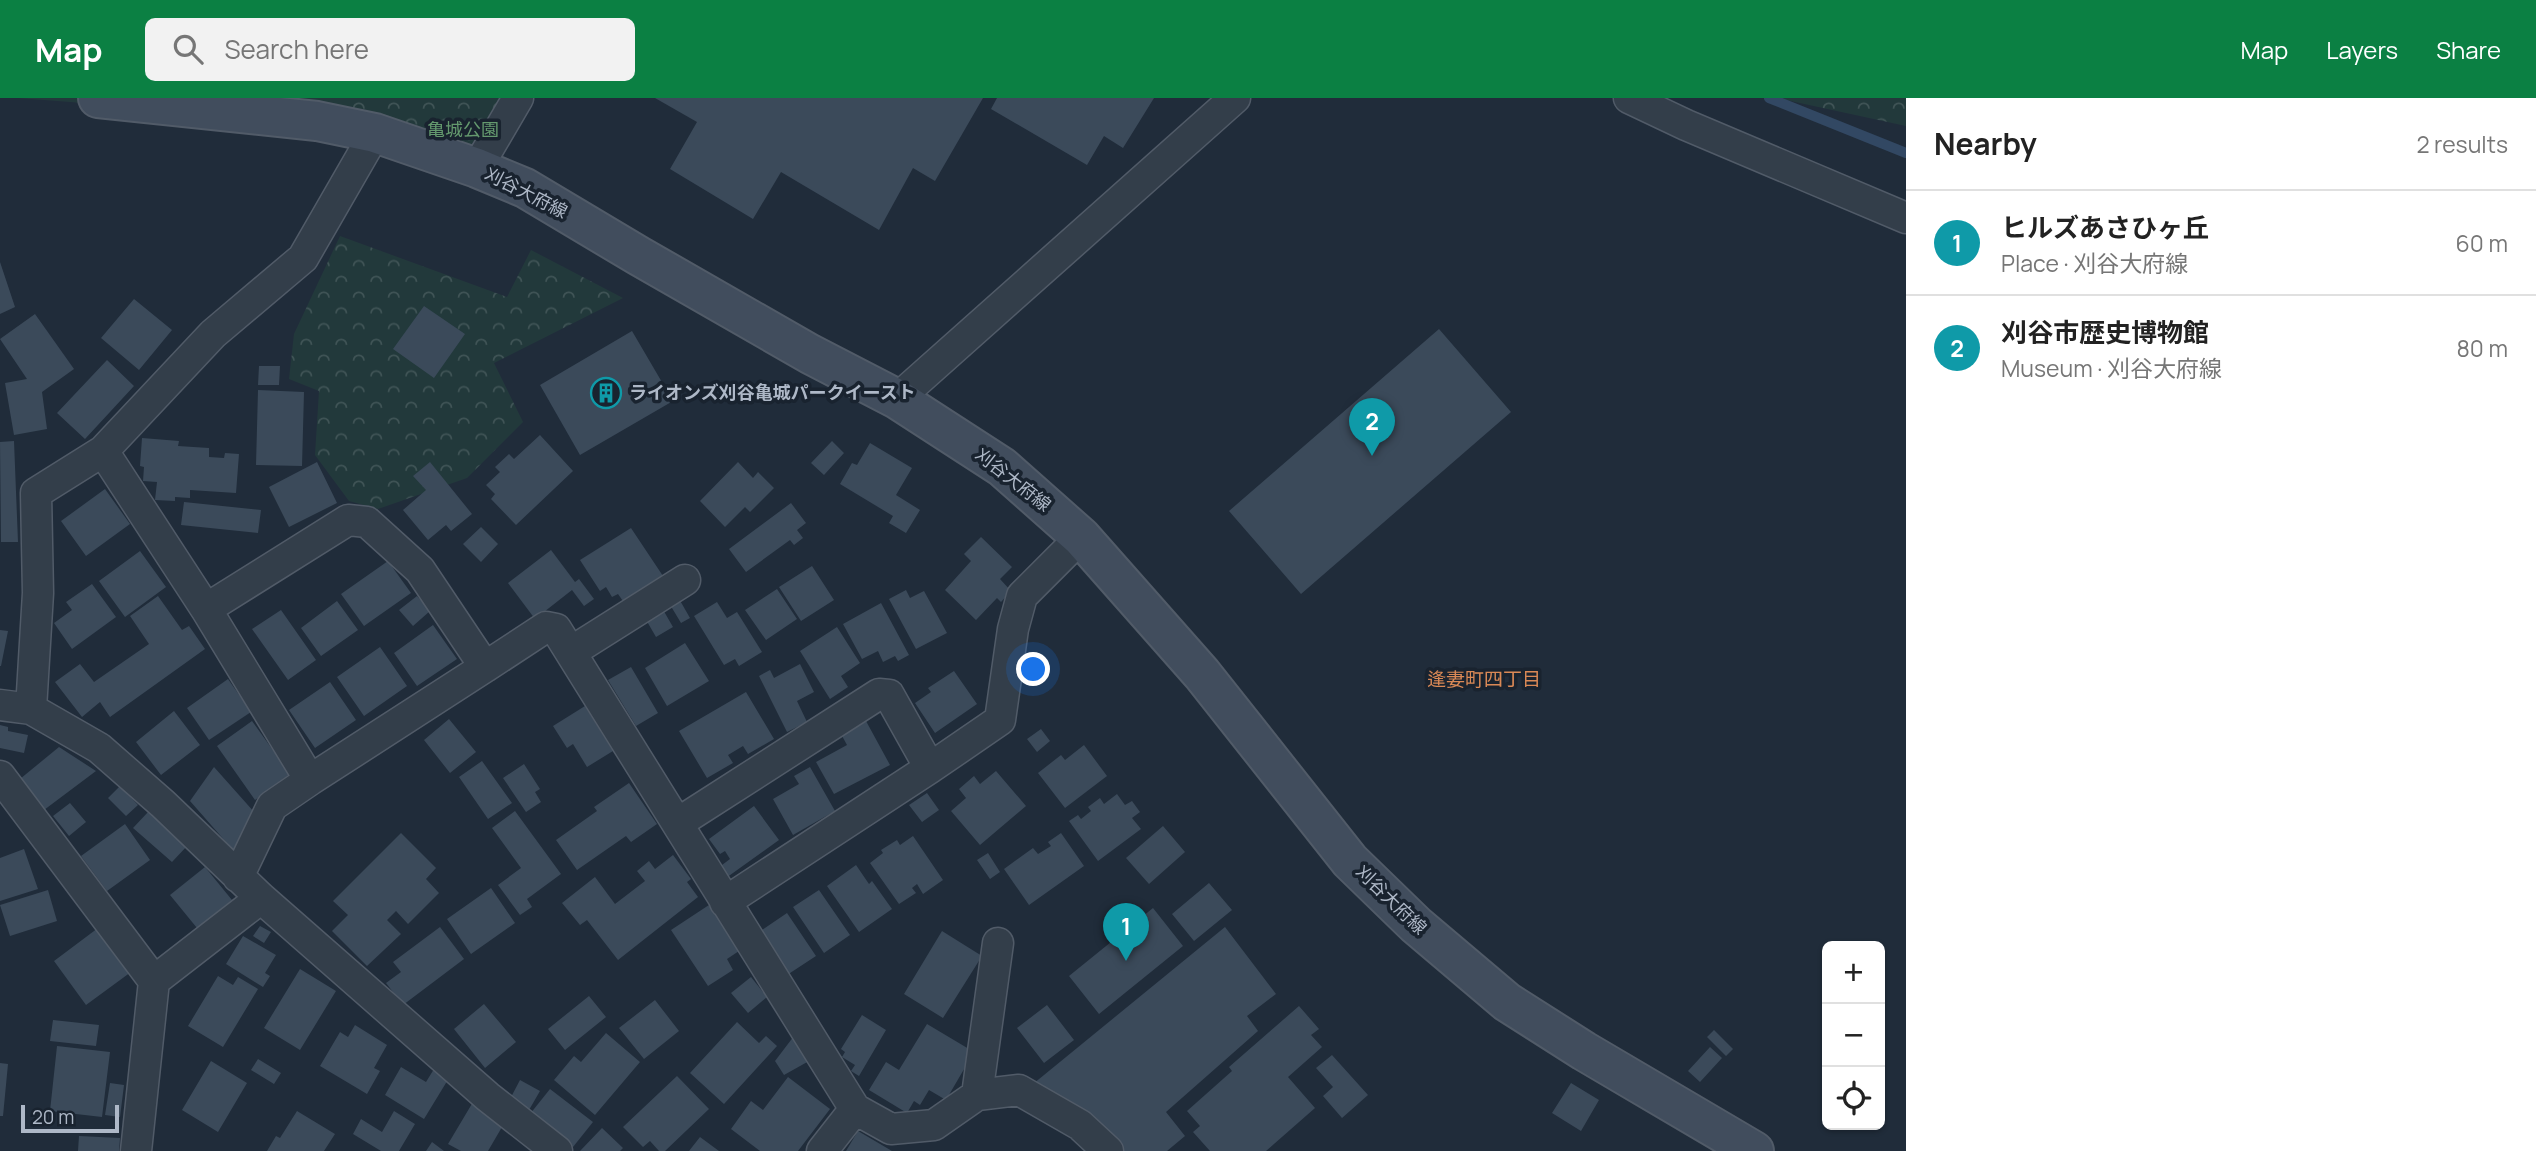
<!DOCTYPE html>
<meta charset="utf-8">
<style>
body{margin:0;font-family:Manrope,"Noto Sans JP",sans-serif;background:#f2f2f2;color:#222}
.controls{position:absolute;right:21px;bottom:21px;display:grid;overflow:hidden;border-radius:10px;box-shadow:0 2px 5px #0004}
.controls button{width:63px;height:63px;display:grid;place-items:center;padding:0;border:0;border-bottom:2px solid #e0e0e0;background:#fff;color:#222;font:35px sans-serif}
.scale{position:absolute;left:21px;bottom:18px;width:98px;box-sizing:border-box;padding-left:7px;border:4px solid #aeb8c7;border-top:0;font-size:19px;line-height:24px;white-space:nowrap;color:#aeb8c7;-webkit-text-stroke:5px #19232f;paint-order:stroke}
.you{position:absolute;left:1034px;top:572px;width:24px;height:24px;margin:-18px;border:5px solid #fff;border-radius:50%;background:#1a73e8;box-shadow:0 0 0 10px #1a73e833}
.badge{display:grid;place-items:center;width:46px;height:46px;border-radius:50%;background:#0b8043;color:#fff;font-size:23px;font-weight:700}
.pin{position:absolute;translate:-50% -58px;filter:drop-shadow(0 2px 4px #0008)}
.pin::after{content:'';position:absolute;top:37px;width:24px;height:21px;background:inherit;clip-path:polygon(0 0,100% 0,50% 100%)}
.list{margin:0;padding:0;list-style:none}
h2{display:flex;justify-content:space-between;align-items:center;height:91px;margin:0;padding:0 28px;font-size:30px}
h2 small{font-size:23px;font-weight:400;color:#767676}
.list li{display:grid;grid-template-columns:46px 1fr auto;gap:21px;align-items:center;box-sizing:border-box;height:105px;padding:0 28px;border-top:2px solid #e0e0e0}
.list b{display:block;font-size:26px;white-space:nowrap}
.list p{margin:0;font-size:23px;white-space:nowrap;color:#767676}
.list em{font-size:23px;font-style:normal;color:#767676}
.icon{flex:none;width:38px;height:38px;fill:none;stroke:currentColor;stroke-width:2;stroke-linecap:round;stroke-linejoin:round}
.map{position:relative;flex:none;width:1906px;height:1053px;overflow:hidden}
header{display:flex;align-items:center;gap:42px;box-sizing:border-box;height:98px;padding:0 35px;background:#0b8043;color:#fff}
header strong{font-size:33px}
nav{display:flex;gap:38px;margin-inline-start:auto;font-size:24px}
.search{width:490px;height:63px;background:#f2f2f2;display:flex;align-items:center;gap:18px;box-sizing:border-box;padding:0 24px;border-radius:10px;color:#767676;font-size:26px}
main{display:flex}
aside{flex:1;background:#fff}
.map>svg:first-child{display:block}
.forest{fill:url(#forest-crowns)}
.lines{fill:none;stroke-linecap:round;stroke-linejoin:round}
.stream{stroke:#324863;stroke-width:10}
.building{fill:#3b4a5a}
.street-casing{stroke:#515b68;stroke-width:33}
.secondary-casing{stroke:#515b68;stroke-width:42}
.street{stroke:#333e4a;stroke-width:30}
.secondary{stroke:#414d5d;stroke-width:38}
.labels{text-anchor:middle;stroke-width:7;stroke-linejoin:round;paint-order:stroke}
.park-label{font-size:18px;fill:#64996e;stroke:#19232f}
.street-label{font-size:18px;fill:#aeb8c7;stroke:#19232f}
.poi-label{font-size:18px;font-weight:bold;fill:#aeb8c7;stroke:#19232f;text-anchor:start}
.neighbourhood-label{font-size:19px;fill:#da8956;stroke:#19232f}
</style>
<header>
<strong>Map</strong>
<div class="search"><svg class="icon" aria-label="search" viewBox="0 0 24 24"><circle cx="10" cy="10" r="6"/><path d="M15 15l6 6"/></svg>Search here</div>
<nav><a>Map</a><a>Layers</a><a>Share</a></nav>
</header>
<main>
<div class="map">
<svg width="1906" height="1053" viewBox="0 0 1906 1053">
<defs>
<pattern id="forest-crowns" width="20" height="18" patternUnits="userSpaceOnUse" patternTransform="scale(1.75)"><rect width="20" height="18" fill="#22393b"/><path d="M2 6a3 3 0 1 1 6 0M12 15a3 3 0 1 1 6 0" fill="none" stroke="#405456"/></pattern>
</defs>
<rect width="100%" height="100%" fill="#202c3a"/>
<path class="forest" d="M18,0H518L477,70L317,23Z
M1777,0H1906V28Z
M340,138L507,199L531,152L623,200L494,265L523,324L467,380L378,411L349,403L315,357L319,293L289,281L294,236Z"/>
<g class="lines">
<path class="stream" d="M1769,0L1906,55"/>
</g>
<path class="building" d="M655,0H983L935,83L913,70L879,132L781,74L753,121L670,71L697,24Z
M997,0H1154L1123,50L1104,38L1087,67L991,11Z
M0,164L15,209L0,216Z
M134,201L172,232L139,272L101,240Z
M424,208L465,236L434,280L393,251Z
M35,216L74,271L42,294L47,331L14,337L5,285L27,281L0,241Z
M1439,231L1511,314L1301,496L1229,413Z
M632,233L673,303L580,357L540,287Z
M107,262L134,288L85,341L57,315Z
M259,268H280L279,287H258Z
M258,292L304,294L302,368L256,367Z
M540,337L573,373L516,427L491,401L495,396L486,387L500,374L495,369L509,356L514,361Z
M142,340L179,343L178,348L209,350V359L224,360L225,355L239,356L236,395L190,392V400L175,399V403L155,402L157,384L143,383L144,369L140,368Z
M14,343L18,444H1L0,344Z
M832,343L844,355L824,377L811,365Z
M870,345L912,370L896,397L920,412L906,435L889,425L893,418L840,386L852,365L857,367Z
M317,364L337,405L289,429L269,389Z
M430,364L472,416L451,433L446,427L428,442L403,412L426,392L413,378Z
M738,364L753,380L758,374L774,390L750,414L745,409L725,429L700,403Z
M105,391L130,426L86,458L61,423Z
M184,404L261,412L258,435L181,427Z
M791,405L806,425L797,432L803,440L794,447L790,442L746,474L729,451Z
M481,429L498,446L481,464L463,446Z
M631,430L665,481L625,506L618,496L612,499L606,489L600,493L580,462Z
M981,439L1012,469L1000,481L1011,493L1001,504L997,500L976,522L945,492L971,463L964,456Z
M551,452L575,484L579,481L594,501L584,508L572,492L535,521L508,485Z
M140,453L166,489L125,519L99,483Z
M388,463L411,495L364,528L341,496Z
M812,468L834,502L801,523L779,489Z
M92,486L116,519L72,551L54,525L72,512L66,504Z
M777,491L797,521L766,542L745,512Z
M906,492L910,500L924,493L947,535L916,551L889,501Z
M158,498L182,532L189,528L205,551L110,619L100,604L82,619L55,584L80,566L94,584L149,546L130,518Z
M417,498L430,513L413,528L399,512Z
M678,499L690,520L681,525L669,505Z
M337,503L358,532L321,558L301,530Z
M717,504L727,520L737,514L762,554L739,568L735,561L724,567L694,518Z
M881,505L909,557L898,563L895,558L883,564L878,553L862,561L843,526Z
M662,510L673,529L656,539L645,520Z
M281,512L316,562L288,582L252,531Z
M433,527L457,561L417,588L394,555Z
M837,529L860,565L841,578L848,589L830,601L800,553Z
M0,532L8,533L1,568H0Z
M685,545L709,583L667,608L645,570Z
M380,549L407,588L364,618L337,579Z
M800,566L814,594L797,603L807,624L787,634L759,578L770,572L774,580Z
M631,569L658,615L636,628L608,582Z
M954,573L977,606L935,635L915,605L931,594L928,590Z
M228,581L251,614L209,642L187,610Z
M330,584L356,622L315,650L289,612Z
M746,594L774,641L748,656L743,648L728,657L733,665L707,680L679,633Z
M585,608L613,653L587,669L573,646L567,650L553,628Z
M174,613L200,647L161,677L136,644Z
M449,621L476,654L450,675L424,642Z
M252,623L290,676L255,702L217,648Z
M866,623L890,667L834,696L816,664L847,647L841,636Z
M0,627L8,629V633L28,637L24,655L0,650Z
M1041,631L1050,643L1037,654L1027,641Z
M1084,647L1107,678L1065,710L1038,675L1061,657L1065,662Z
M59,649L96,673L44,712L20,681Z
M482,663L512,705L488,721L459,679Z
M524,666L540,691L535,694L541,704L526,714L503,680Z
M214,669L255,715L233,752L190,703Z
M810,669L835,713L793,737L773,701L799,686L794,678Z
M996,673L1026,708L980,747L951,713L966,700L959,691L974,678L980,686Z
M629,685L657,726L631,744L626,738L577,772L556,742L597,713L594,709Z
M120,688L138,707L126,718L108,700Z
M927,695L939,712L922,724L909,707Z
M1117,696L1125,707L1132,703L1140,714L1132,720L1141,731L1098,763L1069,723L1078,717L1081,721L1091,713L1088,709L1100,700L1104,706Z
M70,705L86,724L69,738L53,718Z
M754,708L779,742L726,780L718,770L730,761L725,753L720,756L709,741Z
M149,713L188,747L172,764L133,730Z
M515,713L561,776L527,801L532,809L520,817L498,787L521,770L492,730Z
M125,726L150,762L107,793L81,758Z
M1163,728L1185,754L1149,786L1126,760Z
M401,735L436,770L426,781L439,795L408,826L396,813L387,822L401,836L367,868L332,833L348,817L333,803Z
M1061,735L1084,768L1029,807L1004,771L1033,750L1038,756L1051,748L1048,744Z
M913,738L943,782L923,796L917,786L912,790L916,795L899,806L870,765L883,755L881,752L897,742L900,747Z
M24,751L38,791L0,803V760Z
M988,755L1000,774L990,781L977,762Z
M673,757L691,781L687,784L698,799L618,862L587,822L580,827L562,805L595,779L615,806L645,783L637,773L649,763L655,771Z
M856,767L869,786L872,783L892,811L859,834L827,788Z
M205,769L232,802L197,830L170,797Z
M1209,785L1232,812L1194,843L1172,816Z
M491,790L515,825L471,856L447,821Z
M48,792L57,823L10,838L0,807Z
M819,792L850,837L824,855L793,809Z
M712,805L742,851L727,861L733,872L708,888L671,832Z
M1153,810L1183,848L1099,916L1069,878Z
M787,815L816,858L787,877L759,834Z
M260,828L271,834L264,845L253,838Z
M440,829L464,861L403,907L386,885L401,874L393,864Z
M1225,829L1276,896L1247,918L1258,933L1166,1014L1185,1038L1167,1053H1120L1033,986Z
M98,830L131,874L86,907L54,863Z
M942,833L982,858L943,920L904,896Z
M243,838L276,857L265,875L270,878L263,889L226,866Z
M300,871L336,893L300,952L264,930Z
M218,878L233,887L238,879L258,891L223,949L188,928Z
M751,879L767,899L748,915L731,895Z
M589,898L606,919L565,952L548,931Z
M655,902L679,933L644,961L619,930Z
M484,906L516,944L485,970L454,931Z
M1047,907L1074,942L1044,965L1017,930Z
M1299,908L1319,931L1311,937L1322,949L1288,979L1315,1010L1266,1053H1210L1193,1034L1200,1028L1187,1013L1232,973L1229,969Z
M862,917L886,932L859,978L851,973L855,967L842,959L845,954L841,951Z
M53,922L99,927L96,948L50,943Z
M737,924L759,945L766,938L777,948L724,1006L690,975Z
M927,926L974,954L946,1002L929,992L920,1007L914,1003L907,1015L869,992L886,964L899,972Z
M355,927L387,947L374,970L380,973L367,996L320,968L340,934L348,939Z
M1714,932L1733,951L1726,958L1707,939Z
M606,935L640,964L595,1017L554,982L574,958L581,964Z
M794,938L809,963L784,977L775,963Z
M57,948L110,954L102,1019L50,1013Z
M1710,949L1722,960L1700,984L1688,973Z
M1332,957L1368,997L1342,1020L1323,998L1333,989L1316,970Z
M258,961L281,975L274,986L251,972Z
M211,963L247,985L218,1034L182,1012Z
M0,965L8,966L3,1018H0Z
M401,969L426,984L434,971L449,980L424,1021L385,997Z
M677,978L709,1011L665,1053H659L650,1043L643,1049L623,1029Z
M788,979L830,1011L798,1053H760L731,1031L751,1003L763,1012Z
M520,982L540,993L529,1012L510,1001Z
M110,985L124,987L120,1019L105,1017Z
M1571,985L1599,1002L1581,1033L1552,1015Z
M550,991L593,1024L573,1049L530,1016Z
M473,1004L502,1029L488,1053H461L448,1046Z
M297,1013L335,1036L324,1053H267L276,1038L280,1040Z
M394,1013L415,1026L399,1053H381L353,1036L361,1021L382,1034Z
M602,1030L623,1050L620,1053H580Z
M858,1033L892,1053H846Z
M79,1038L120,1040L119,1053H78Z
M700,1039L719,1053H689Z
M432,1044L444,1053H426Z"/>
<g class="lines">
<g class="street-casing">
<path id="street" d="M1629,0L1686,27L1906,120
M477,70L518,0
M897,301L1235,0
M103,353L206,511L348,422L367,424L420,472L485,569L310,682L206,511
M571,554L685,482
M485,569L546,529L556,531L855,1011L891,1031L934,1027L977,997L1019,992L1080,1027L1108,1053
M0,607L31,611L99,650L163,706L261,800L488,999L557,1053
M31,611L38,495L36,395L103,353L213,236L303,160L375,35
M930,670L1000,622L1013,531L1022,498L1081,439
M0,678L154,883L261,800
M678,725L879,596L889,597L930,670L725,804
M238,779L272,708L310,682
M977,997L998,845
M136,1053L154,883
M822,1053L855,1011"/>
</g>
<g class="secondary-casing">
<path id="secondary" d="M98,0L317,23L375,35L477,70L525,90L639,158L810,256L897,301L1002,369L1081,439L1202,576L1350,763L1416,827L1507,904L1584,953L1754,1053"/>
</g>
<use href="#street" class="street"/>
<use href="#secondary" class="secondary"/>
</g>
<defs>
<g id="building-ring" transform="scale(1.575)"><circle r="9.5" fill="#19232f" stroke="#0f9aa8" stroke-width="1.5"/><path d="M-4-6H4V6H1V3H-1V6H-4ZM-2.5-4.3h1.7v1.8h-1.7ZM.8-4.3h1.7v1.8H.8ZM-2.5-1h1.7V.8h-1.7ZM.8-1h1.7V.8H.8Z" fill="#0f9aa8"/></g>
</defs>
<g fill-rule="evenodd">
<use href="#building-ring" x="606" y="295"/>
</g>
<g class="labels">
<g class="park-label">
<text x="463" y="38">亀城公園</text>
</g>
<g class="street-label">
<text transform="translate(526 95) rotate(27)" y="6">刈谷大府線</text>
<text transform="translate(1013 382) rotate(38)" y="6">刈谷大府線</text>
<text transform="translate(1391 802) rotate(44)" y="6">刈谷大府線</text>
</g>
<g class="poi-label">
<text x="629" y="301">ライオンズ刈谷亀城パークイースト</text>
</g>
<g class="neighbourhood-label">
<text x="1484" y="588">逢妻町四丁目</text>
</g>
</g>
</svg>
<div class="controls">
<button>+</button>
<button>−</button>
<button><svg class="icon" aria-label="locate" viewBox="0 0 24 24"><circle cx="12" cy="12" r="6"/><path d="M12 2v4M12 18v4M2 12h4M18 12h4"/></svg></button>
</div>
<div class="scale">20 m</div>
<div class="you"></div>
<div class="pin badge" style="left:1126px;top:863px;background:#0f9aa8">1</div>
<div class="pin badge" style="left:1372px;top:358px;background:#0f9aa8">2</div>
</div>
<aside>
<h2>Nearby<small>2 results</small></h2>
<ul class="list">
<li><span class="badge" style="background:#0f9aa8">1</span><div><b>ヒルズあさひヶ丘</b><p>Place · 刈谷大府線</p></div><em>60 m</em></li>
<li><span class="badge" style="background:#0f9aa8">2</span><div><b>刈谷市歴史博物館</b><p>Museum · 刈谷大府線</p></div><em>80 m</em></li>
</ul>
</aside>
</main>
